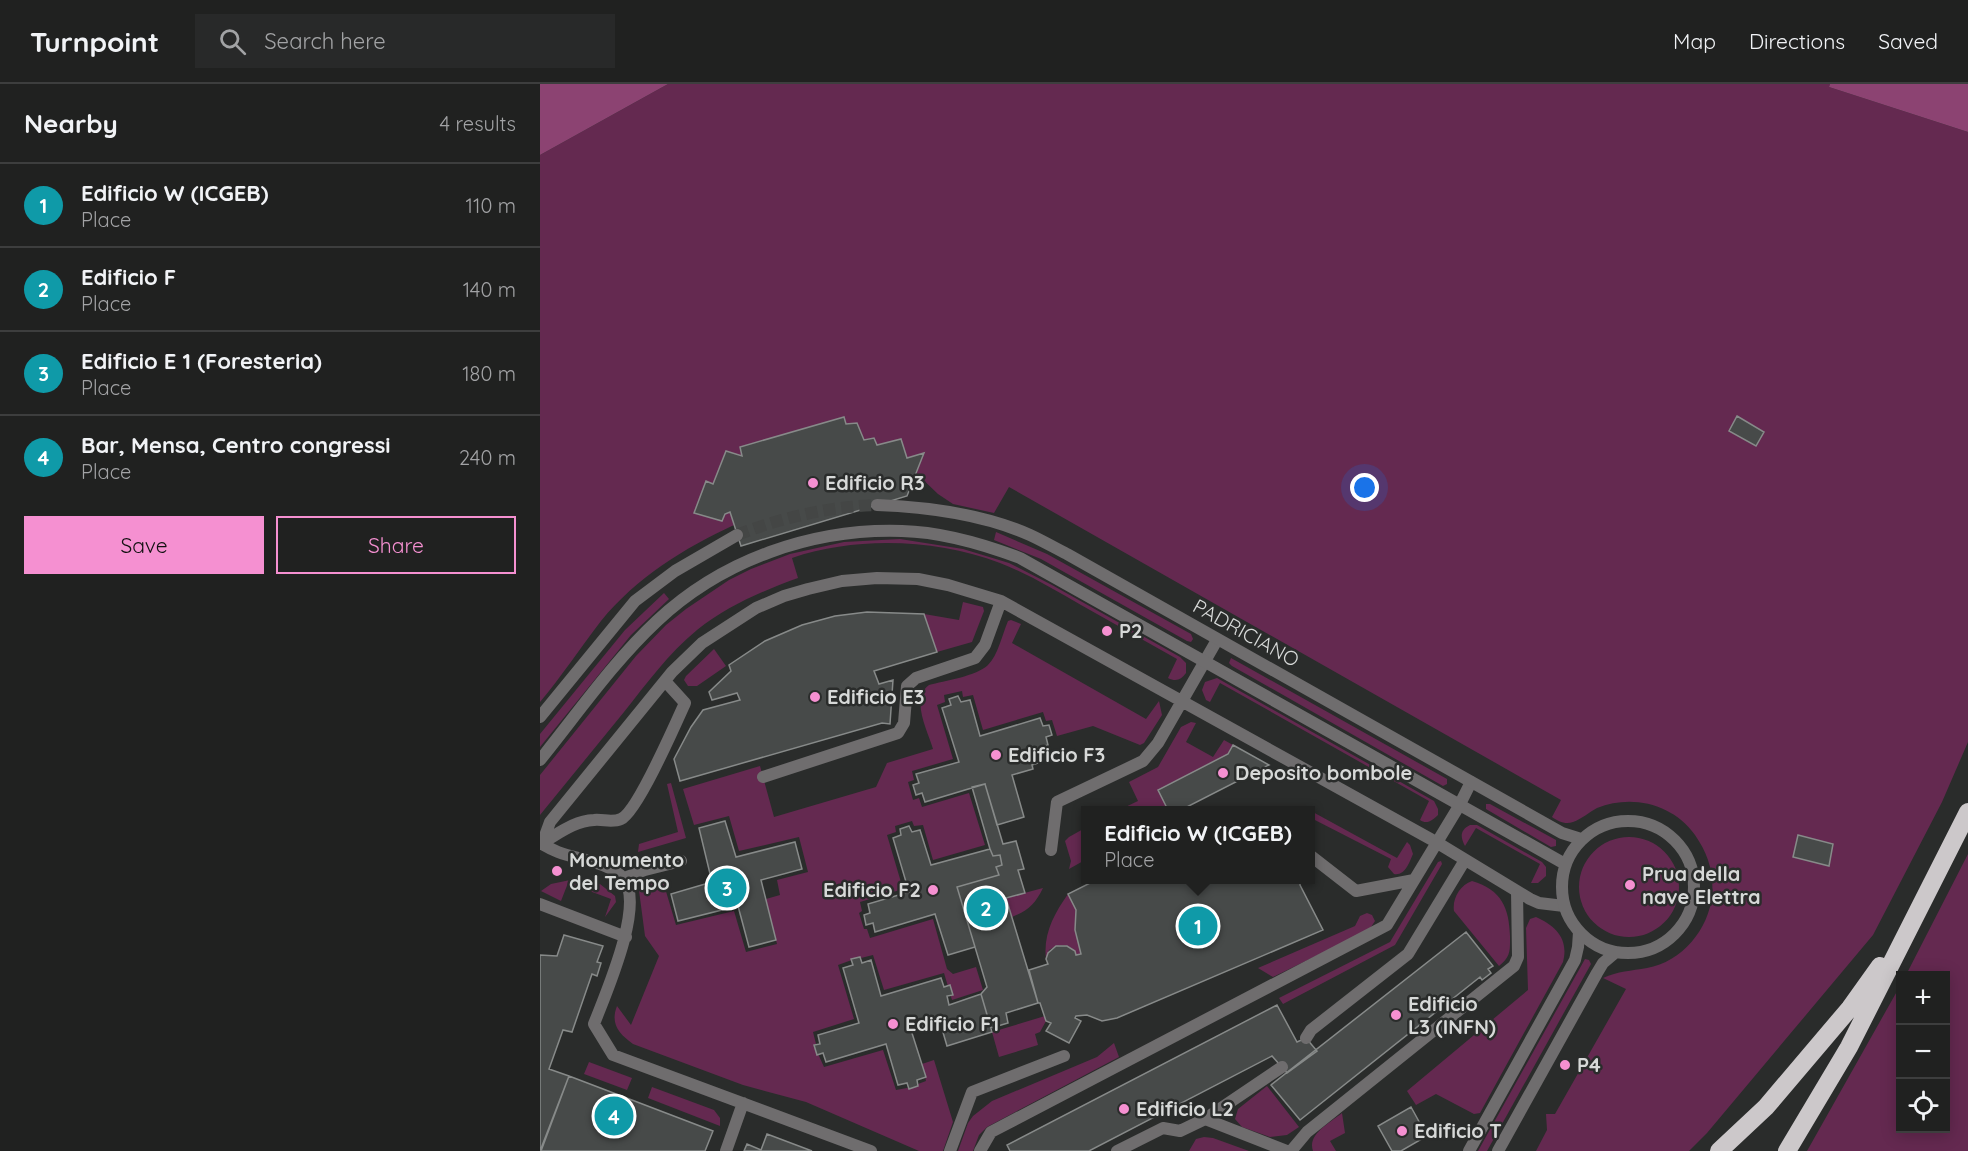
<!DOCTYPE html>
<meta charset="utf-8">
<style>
body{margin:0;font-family:Quicksand,sans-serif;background:#282929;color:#f1f3f6}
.controls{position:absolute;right:18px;bottom:18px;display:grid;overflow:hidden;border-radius:0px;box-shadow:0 3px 15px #0003}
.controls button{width:54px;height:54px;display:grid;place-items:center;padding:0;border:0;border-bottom:2px solid #3d3e3e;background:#202120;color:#f1f3f6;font:30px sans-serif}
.you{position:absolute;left:825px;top:404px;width:21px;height:21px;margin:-15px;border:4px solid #fff;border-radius:50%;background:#1a73e8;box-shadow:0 0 0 9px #1a73e833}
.badge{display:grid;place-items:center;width:39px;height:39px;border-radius:50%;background:#f590d1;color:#fff;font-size:20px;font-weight:700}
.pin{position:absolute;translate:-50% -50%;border:3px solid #fff;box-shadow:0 2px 6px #0006}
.popup{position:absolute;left:541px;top:722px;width:234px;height:78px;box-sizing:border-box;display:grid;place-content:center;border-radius:0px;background:#202120;filter:drop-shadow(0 2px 4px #0005);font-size:20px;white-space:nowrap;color:#a2a3a5}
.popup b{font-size:22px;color:#f1f3f6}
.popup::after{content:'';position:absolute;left:50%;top:100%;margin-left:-12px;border:12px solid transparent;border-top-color:#202120}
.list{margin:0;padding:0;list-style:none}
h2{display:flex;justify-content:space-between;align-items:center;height:78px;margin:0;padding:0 24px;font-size:26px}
h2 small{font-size:20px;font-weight:400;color:#a2a3a5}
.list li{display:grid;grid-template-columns:39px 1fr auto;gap:18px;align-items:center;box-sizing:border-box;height:84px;padding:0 24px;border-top:2px solid #3d3e3e}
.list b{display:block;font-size:22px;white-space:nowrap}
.list p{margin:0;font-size:20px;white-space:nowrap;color:#a2a3a5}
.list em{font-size:20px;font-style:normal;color:#a2a3a5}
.actions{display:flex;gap:12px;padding:18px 24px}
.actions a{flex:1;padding:14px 0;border:2px solid #f590d1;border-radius:0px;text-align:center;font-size:21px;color:#f590d1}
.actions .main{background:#f590d1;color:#111}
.icon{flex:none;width:33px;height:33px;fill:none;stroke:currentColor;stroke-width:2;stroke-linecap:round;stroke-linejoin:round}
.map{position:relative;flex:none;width:1428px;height:1067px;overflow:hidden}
header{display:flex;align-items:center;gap:36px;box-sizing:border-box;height:84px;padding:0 30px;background:#202120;border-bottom:2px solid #3d3e3e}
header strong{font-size:28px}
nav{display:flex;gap:33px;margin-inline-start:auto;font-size:21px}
.search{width:420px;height:54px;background:#282929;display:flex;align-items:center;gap:15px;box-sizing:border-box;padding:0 21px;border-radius:0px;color:#a2a3a5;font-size:22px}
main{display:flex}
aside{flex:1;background:#202120}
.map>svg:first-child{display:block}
.green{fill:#642950}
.forest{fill:#8c4372}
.building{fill:#474a49;stroke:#878a89;stroke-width:1.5}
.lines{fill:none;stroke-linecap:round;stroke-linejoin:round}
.street-tunnel{stroke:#444645;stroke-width:12;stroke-dasharray:12 6;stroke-linecap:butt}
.lane{stroke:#6f6d6e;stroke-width:12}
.street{stroke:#6f6d6e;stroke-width:12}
.highway{stroke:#ccc8ca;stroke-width:18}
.poi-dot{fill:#f590d1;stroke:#2a2c2b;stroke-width:2}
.labels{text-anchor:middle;stroke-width:5;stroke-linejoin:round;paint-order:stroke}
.poi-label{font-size:20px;font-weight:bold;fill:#d7d9d8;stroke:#2a2c2b;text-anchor:start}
.street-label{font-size:20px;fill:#d7d9d8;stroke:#2a2c2b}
</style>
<header>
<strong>Turnpoint</strong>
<div class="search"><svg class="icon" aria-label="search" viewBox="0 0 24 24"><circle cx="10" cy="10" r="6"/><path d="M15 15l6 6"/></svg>Search here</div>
<nav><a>Map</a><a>Directions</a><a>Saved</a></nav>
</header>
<main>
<aside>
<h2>Nearby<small>4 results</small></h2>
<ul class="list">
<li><span class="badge" style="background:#0f9aa8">1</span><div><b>Edificio W (ICGEB)</b><p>Place</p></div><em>110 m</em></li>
<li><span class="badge" style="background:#0f9aa8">2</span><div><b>Edificio F</b><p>Place</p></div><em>140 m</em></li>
<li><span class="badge" style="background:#0f9aa8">3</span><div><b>Edificio E 1 (Foresteria)</b><p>Place</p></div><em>180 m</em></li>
<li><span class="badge" style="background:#0f9aa8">4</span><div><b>Bar, Mensa, Centro congressi</b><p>Place</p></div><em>240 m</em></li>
</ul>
<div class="actions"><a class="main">Save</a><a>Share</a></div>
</aside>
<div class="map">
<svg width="1428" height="1067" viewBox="0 0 1428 1067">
<rect width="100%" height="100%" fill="#2a2c2b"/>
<path class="green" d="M128,0H1290L1289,3L1428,48V658L1402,718L1333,851L1167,1049L1149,1067H996L1007,1046L1006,1030H1015L1086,905L1063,894C1078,887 1091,887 1107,884C1142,878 1169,845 1172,811C1174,788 1168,770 1155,751C1133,720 1092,710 1057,724C1049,728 1042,735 1033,738C1025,741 1018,737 1012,733L1021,716L469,403L454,429L413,420L398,410L376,389L383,369L367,374L361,355L337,361L334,354L324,356L317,339L306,340L304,333L200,363L202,372H199L173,400L166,398L154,429L181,437L185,430L190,428L194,441C144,464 96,494 61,537C40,564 22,592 0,618V71Z
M456,448L507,470L651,550L653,555L651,558L647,557L501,475L454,456Z
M360,455L423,465L469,479L512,501L640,573L646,579V589C641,596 636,598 628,594L637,575C605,557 573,539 541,521C515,506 488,490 460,479C395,455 318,452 252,474L258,494C222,507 187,522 157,546C128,570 107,599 84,628C56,662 28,697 0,731V691L96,572L126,541L146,525L189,496L211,485L250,470L304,458Z
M124,509L129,515L91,551L0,663V650L85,546Z
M423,518L443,523L444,527L432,558L397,568L384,530L419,536Z
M471,536L481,540L472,559L606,635L619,617L622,631L604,659L600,661L553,642L517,652L512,636L506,637L503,628L443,646L433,611L423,613L422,607L404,611L405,618L397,621L413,675L372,687L374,696L368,698L373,716L379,714L382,723L429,709L445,761L393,776L383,741L374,742L372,737L355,742L356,748L347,751L363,805L320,818L322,827L319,829L324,845H327L330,854L393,835L407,885L413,890L436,883L443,906L412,916L404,889L344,906L333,871L321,874L320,873L298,881L314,935L273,948L276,960L274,961L284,983L343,966L356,1006L378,1002V1000L386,997L382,980L394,976L413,1038L403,1067H379L266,1018L203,1001L93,960C79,950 70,940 77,922L91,941L119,872L105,852L98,799L122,794L136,841L194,827L206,868L237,860L226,815L240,811L237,796L268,788L259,753L199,767L189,732L154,741L143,705L220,682L234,733L336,703L347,679L393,665C388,647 370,615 389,601C404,597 437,592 448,581C458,571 462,551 468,537Z
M174,565L186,582L157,602H148L144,596L146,592Z
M691,574L907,695V700L903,702L692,582L689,579Z
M677,594L894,717L898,725V731C893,736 887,741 880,736L889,717L680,599L670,618L666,616L662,606L665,598Z
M651,638L656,639L646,658L673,673L684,656L693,661L688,670L618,706L628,726H579L598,717L589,698L618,683L641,643Z
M131,699L146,754L98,768L99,760L138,748L127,700Z
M946,720H950L1016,756V762L1011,763L946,725Z
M771,727L857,774L867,758L870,761L873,770C869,779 865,792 854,790L848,783L851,775L771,734Z
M930,741H937L1002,778L1006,783V792L998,799H991L1000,780L936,744L925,762C920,753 920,746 930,741Z
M545,744V776L529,785L531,777L525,757L529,753Z
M1039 803a50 50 0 1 1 100 0a50 50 0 1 1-100 0Z
M1428,770V1067H1267L1360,902V1044H1406V892L1366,891Z
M901,777L902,780L855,861L743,920L739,914L850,858L898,778Z
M35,795L60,800L75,812L76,818L65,833L71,815L28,799L21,817L1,807L11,800Z
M932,797C962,806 969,824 970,852C970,866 971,873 959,882L914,827C912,815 920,801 932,797Z
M503,804C495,820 489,826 472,833L466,814Z
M528,810L536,826L535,846L541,870L536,871C531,858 519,860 509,866L506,875C503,850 514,830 528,810Z
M827,829L832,831L835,837L829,846L733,893L718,884L815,842L820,832Z
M996,833C1016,842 1029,855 1023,878L940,1029L934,1030L896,1010L876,1021L867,1007L988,906L986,844L990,835Z
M1045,875L1049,876L1051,880L947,1067H938Z
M505,932L506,937L500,948L495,950L498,961L459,973L452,948Z
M574,959L579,973L447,1043L439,1051L433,1067H418L428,1039L433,1032L452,1017L557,973Z
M49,978L92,994L87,1006L44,990Z
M727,1002L759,1043L747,1051L730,1053L702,1043L695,1035L698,1025Z
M112,1003L174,1026L180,1034V1042L108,1014Z
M802,1029L805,1049L790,1057L796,1067H773C767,1050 790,1039 802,1029Z
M664,1053L673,1054L709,1067H649L656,1055Z"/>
<path class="forest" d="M0,0H128L0,71Z
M1290,0H1428V48L1289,3Z"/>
<path class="building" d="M1197,332L1224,348L1216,362L1189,347Z
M304,333L306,340L317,339L324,356L334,354L337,361L361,355L367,374L384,369L367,412L201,462L190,428L185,430L182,437L154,429L166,397L173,400L186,367L202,372L200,363Z
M327,528L384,530L397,568L334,587L339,600L353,596L350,640L342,639L140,697L134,675L151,643L163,626L200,616L197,609L172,616L169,608L191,587L189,581L225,557L262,541L295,532Z
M418,612L421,618L430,616L440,652L500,634L503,642L509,641L512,651L506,653L508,661L494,665L498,679L492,681L493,685L472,691L484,733L457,741L445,700L385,718L382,709L376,711L373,701L379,699L376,690L419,678L402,624L411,621L409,615Z
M693,661L729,681L641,726H628L618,706L688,670Z
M445,700L463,760L476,757L484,785L478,786L485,809L466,814L498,919L466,929L468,939L451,944L441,910L447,903L417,803L459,791L456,783L462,781L460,771L453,772L450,765L432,703Z
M185,737L196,773L255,758L262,785L221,796L236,856L209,863L198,822L138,837L131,810L172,798L159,744Z
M369,742L372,748L380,746L391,781L450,765L453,772L460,771L462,781L456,783L459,791L417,803L435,863L408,871L395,830L335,848L333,839L326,841L324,831L330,829L328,820L369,808L353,754L361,751L360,745Z
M1258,751L1293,760L1289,782L1253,773Z
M556,796H760V801L783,846L577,934L562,937L547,931L536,932L535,934L541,937L529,959L506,947L511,939L506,937L500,919H498L489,886L508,880L506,875L508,869L516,862H527L535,867L536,871L541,870L535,846L536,826L528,810Z
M926,848L953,882L948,885L951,889L942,896L940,893L760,1036L731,1001Z
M24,851L63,862L57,878L61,879L57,892L52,890L32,948L23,946L9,985L29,992L0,1067V871L17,872Z
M320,873L322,879L331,876L341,912L401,894L404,903L410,901L413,911L407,912L409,921L441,910L452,948L407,962L400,938L371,946L386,993L377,996L378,1002L369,1005L367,999L358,1001L346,960L286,978L283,969L277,971L274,961L280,960L278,951L319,939L303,884L313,881L311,875Z
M737,921L757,958L766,954L777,967L747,989L732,972L549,1067H470L467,1061Z
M29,992L173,1047L165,1067H1Z
M871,1023L887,1052L861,1067H852L838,1042Z
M227,1050L272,1067H204L207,1060L221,1066Z"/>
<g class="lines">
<path class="street-tunnel" d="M197,451C243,433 288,423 337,421"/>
<path class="lane" d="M223,693L358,649L364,639L367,602L376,594L435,574L445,561L461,517
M0,760C17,751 33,737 54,736C63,735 72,739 81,735C97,728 136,639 145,619L125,597
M2,760L10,738L132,588L162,559L216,524L244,512L268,505L302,497L337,494L378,495L408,501L461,517L896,758L990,815L999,819L1024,822
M2,760C7,763 13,766 18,768C38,776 68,777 83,794C106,819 65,911 54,940L73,971L331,1067
M511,766L517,718L603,677L618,659L677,556
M771,772L816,807L874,796
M84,794L105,786L141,777
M0,820L86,853
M766,954L771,946L868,870L925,776
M665,1035L747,1067
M186,1067L203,1019
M410,1067L432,1008L524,972
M440,1067L451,1048L847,841L919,722L931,698
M577,1067L623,1044L640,1047L665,1035L742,983
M751,1067L767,1048L974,882L978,873L977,807"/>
<path class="street" d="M337,421C389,423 443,430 490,451C503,457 515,464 527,470L1022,749L1041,755
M0,633L95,517L135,487L197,451
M0,676C38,629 73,578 117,537C182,476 272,444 362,447C402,448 443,460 480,474L1025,780
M1022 803a66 66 0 1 1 132 0a66 66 0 1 1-132 0Z
M929,1067L1035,876L1038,863L1039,848
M958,1067L1057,889L1063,879L1076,868"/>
<path class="highway" d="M1179,1067L1226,1023L1310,924L1340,882
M1247,1067L1309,963L1428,728"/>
</g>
<g class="poi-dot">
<circle cx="273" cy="399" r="6"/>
<circle cx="567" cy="547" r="6"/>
<circle cx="275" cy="613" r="6"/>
<circle cx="456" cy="671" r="6"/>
<circle cx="683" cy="689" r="6"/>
<circle cx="17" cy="787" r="6"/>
<circle cx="1090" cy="801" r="6"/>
<circle cx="393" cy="806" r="6"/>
<circle cx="856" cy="931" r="6"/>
<circle cx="353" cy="940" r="6"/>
<circle cx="1025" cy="981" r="6"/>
<circle cx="584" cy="1025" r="6"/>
<circle cx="862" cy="1047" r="6"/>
</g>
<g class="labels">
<g class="poi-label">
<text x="285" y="406">Edificio R3</text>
<text x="579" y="554">P2</text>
<text x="287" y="620">Edificio E3</text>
<text x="468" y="678">Edificio F3</text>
<text x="695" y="696">Deposito bombole</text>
<text x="29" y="783">Monumento<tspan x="29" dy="23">del Tempo</tspan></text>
<text x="1102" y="797">Prua della<tspan x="1102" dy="23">nave Elettra</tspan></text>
<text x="381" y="813" text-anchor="end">Edificio F2</text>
<text x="868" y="927">Edificio<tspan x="868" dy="23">L3 (INFN)</tspan></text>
<text x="365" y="947">Edificio F1</text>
<text x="1037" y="988">P4</text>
<text x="596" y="1032">Edificio L2</text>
<text x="874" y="1054">Edificio T</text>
</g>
<g class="street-label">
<text transform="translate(706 549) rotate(29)" y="7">PADRICIANO</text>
</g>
</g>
</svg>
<div class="controls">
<button>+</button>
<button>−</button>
<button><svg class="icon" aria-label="locate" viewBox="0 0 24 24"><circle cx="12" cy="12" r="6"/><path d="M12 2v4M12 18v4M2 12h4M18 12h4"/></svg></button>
</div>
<div class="you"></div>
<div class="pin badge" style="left:658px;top:842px;background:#0f9aa8">1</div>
<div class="popup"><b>Edificio W (ICGEB)</b>Place</div>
<div class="pin badge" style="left:446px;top:824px;background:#0f9aa8">2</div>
<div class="pin badge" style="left:187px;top:804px;background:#0f9aa8">3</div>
<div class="pin badge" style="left:74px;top:1032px;background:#0f9aa8">4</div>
</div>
</main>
